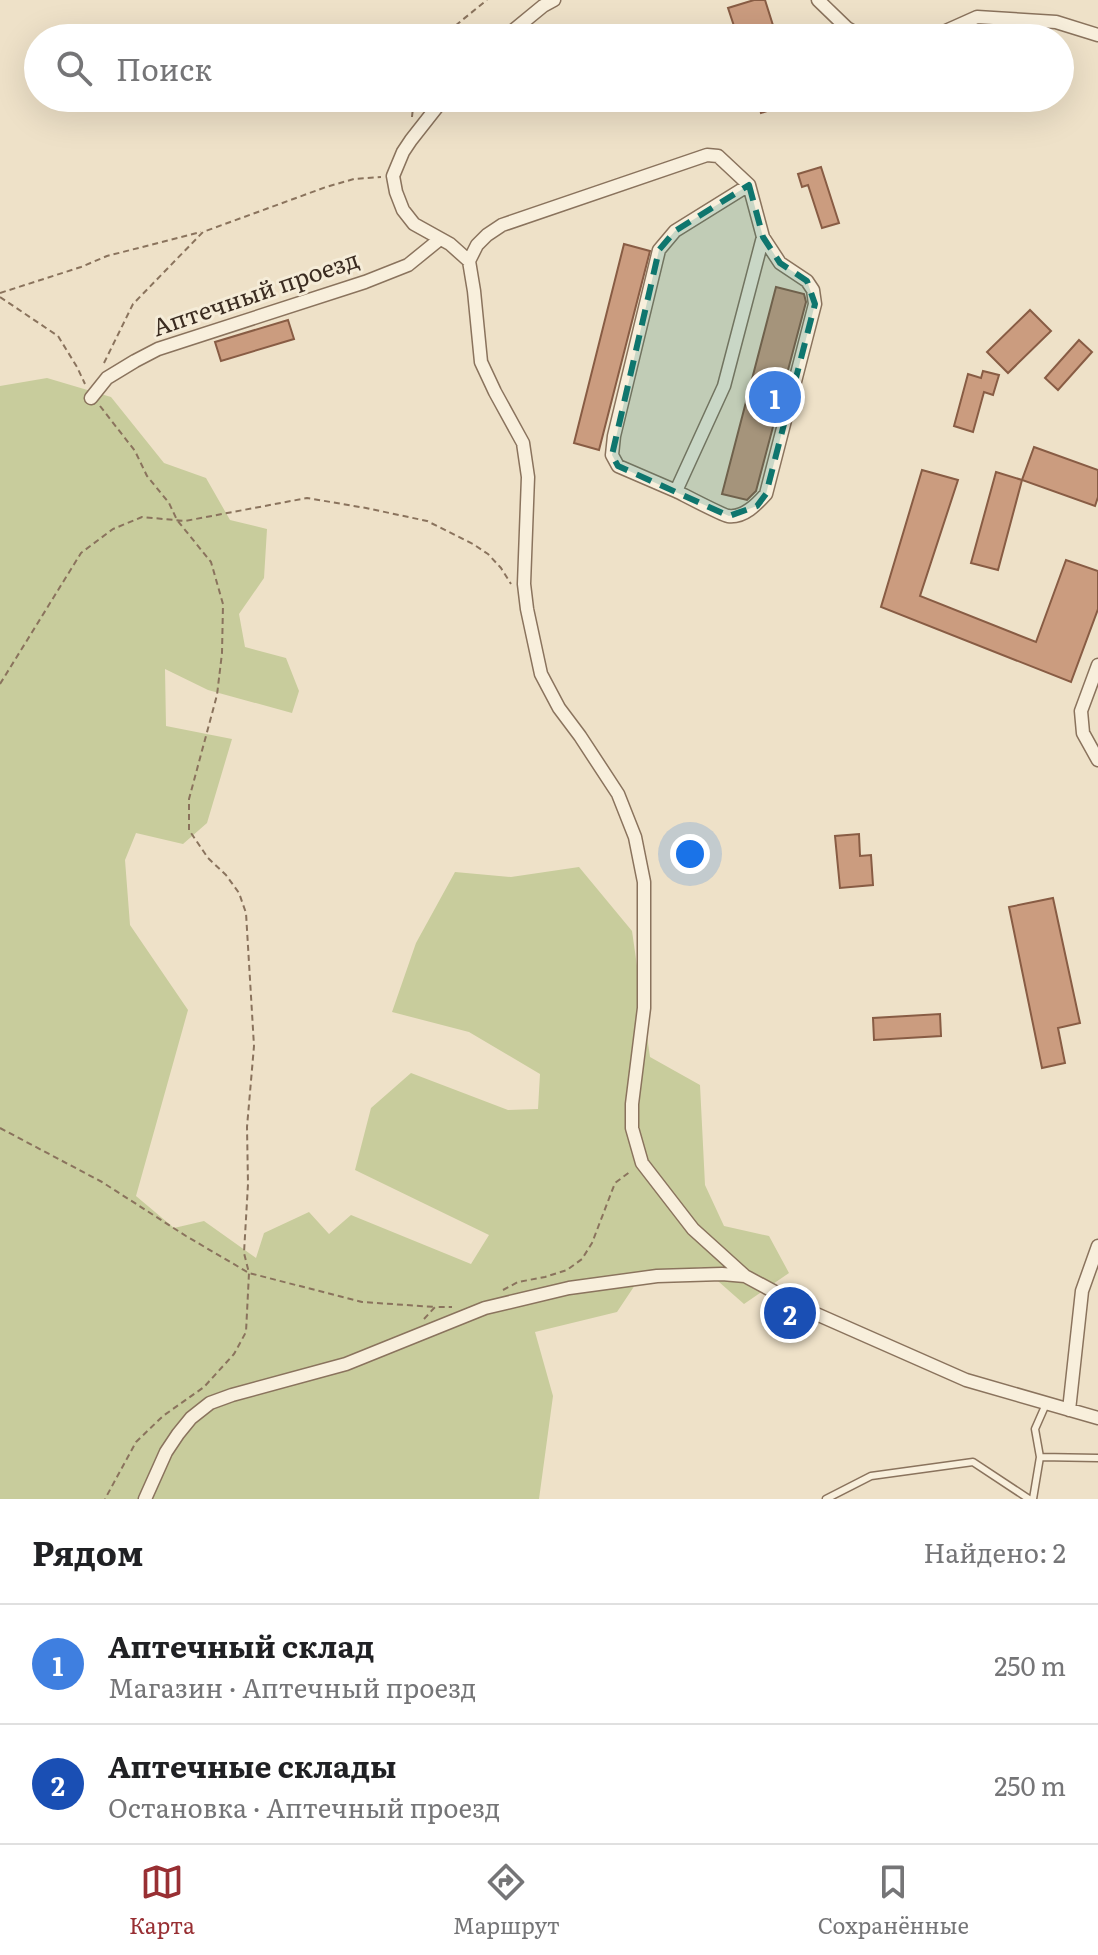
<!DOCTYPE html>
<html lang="ru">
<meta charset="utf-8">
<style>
body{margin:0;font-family:Literata,serif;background:#f2f2f2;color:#202124}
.you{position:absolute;left:690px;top:854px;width:28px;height:28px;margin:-20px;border:6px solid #fff;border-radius:50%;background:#1a73e8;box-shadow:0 0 0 12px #1a73e833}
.badge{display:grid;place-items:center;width:52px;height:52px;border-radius:50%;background:#982f33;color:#fff;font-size:26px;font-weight:700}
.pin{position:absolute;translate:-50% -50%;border:4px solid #fff;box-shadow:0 2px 8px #0006}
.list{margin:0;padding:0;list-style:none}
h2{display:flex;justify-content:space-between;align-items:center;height:104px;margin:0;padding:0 32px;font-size:34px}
h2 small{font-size:26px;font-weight:400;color:#757577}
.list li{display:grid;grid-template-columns:52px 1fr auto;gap:24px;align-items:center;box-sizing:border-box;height:120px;padding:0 32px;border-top:2px solid #e0e0e0}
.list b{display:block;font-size:30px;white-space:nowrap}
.list p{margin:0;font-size:26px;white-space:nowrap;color:#757577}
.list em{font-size:26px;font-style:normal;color:#757577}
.icon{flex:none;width:44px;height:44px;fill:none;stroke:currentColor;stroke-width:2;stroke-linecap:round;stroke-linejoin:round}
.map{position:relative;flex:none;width:1098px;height:1499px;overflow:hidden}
.search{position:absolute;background:#fff;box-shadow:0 8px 32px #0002;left:24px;right:24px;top:24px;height:88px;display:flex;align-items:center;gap:20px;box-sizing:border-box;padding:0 28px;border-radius:44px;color:#757577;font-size:30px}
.sheet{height:344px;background:#fff}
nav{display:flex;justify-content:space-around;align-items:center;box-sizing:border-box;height:112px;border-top:2px solid #e0e0e0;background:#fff;font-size:22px;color:#757577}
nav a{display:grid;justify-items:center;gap:4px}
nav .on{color:#982f33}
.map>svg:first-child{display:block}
.green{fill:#c8cc9c}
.building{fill:#cb9c7f;stroke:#885c44;stroke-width:2}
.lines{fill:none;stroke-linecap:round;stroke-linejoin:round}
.lane-casing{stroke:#8a735d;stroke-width:9}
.street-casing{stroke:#8a735d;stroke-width:15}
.path{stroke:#8a735d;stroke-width:2;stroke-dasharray:6 4;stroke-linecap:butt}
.lane{stroke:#f8efdc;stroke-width:6}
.street{stroke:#f8efdc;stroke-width:12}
.marked{fill:#0f766e;fill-opacity:0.2;stroke:#0f766e;stroke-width:6;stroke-dasharray:16 10;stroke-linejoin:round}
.labels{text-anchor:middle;stroke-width:6;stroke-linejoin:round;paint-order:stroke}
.street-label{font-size:24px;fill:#3b2c21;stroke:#f5ecd8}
</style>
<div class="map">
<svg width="1098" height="1499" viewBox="0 0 1098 1499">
<rect width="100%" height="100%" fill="#eee1c8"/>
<path class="green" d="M47,378L111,397L164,463L206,478L230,520L267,529L264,578L239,614L245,647L286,658L299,691L292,713L208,690L165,669L166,726L232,739L207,823L183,844L136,833L125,860L130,925L188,1010L136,1196L174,1228L204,1221L256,1258L264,1233L309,1212L329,1234L351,1215L471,1264L489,1235L355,1170L371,1108L411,1073L508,1110L538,1109L540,1074L469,1032L392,1012L416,943L455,872L511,877L579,867L632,931L650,1057L700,1085L705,1185L724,1226L769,1236L789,1273L744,1304L702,1267L641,1276L617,1312L535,1332L553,1396L539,1499H0V386Z"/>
<path class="building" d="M754,0H765L777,38H738L728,8Z
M757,98H800L801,100L761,113Z
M821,167L839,223L822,228L808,185L802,187L798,174Z
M624,244L650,251L599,450L574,443Z
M776,287L804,294L806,302L756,491L747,500L722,494Z
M1030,310L1051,331L1008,373L987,352Z
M288,320L294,339L221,361L215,342Z
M1079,340L1092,352L1058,390L1045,378Z
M983,371L999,375L993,395L984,392L973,432L954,426L968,374L981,378Z
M1034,447L1098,470V497L1095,506L1022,480Z
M922,470L958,480L920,596L1036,642L1066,560L1098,571V609L1071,682L881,607Z
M996,472L1022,480L998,570L971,563Z
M859,834L860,856L871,855L873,885L840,888L835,836Z
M1053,898L1080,1023L1058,1028L1065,1063L1042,1068L1009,907Z
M940,1014L941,1036L874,1040L873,1018Z"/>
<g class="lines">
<g class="lane-casing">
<path id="lane" d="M1040,1457L1035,1429L1046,1404
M826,1499L871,1476L973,1462L1029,1499
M1033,1499L1040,1457L1098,1458"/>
</g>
<g class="street-casing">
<path id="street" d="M818,0L847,28L864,38
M504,38L543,6L554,0
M930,38L977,17L1056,22L1098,35
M444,98L411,140L403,152L393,176L396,192L403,210L414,224L450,244L469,261
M763,237L724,386L676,491C686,496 720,514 728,516C744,518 757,504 766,494L815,304L813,290L807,281L780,263L763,237L749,185L718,156L707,155L502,225L487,235L477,245L469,261L474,291L481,362L495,392L523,443L528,477L524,584L527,609L541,674L559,708L580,736L618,794L635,837L644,882V1008L632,1104V1128L642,1163L693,1229L745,1276L814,1313L966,1380L1098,1418
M91,398L107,378L135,361L158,349L365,282L408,265L440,239
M676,491L618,466L612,455L614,436L659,250L675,231L749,185
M1098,665L1081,711L1083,733L1098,760
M1069,1410L1082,1291L1098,1246
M145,1499L166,1452L178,1434L191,1418L210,1403L232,1395L346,1364L485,1308L569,1288L657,1276L722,1274L745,1276"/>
</g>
<path class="path" d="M440,38L487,0
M412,117L414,98
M0,293L81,267L107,256L201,232
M0,297L58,336L77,367L85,384
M104,363L133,304L203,232L326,187L354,179L381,177
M100,406L135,451L147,476L169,503L177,520L211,562L223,604L222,653L217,695L189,799V830L208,858L226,875L239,893L246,913L254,1046L247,1127L248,1184L244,1253L249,1273L246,1332L234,1354L204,1387L163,1416L136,1442L105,1499
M0,684L81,553L113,529L142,517L185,521L307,498L366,508L427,521L473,544L488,554L501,568L511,584
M0,1128L102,1182L186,1236L249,1273L362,1302L435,1307
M503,1290L518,1282L545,1277L567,1270L582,1259L592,1243L615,1183L631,1171
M424,1319L435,1307H452"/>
<use href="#lane" class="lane"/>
<use href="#street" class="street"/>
</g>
<path class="marked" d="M749,185L763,237L780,263L807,281L815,304L766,494L757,506L729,516L618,466L612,455L659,250L675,231Z"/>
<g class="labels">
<g class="street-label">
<text transform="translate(256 294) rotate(-19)" y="8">Аптечный проезд</text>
</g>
</g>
</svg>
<div class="you"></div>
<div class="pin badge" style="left:775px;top:397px;background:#3f7fe0">1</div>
<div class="pin badge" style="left:790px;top:1313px;background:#1a4fb4">2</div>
<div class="search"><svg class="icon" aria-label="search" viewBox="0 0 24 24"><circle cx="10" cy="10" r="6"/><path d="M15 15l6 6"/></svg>Поиск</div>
</div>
<section class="sheet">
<h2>Рядом<small>Найдено: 2</small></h2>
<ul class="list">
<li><span class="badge" style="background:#3f7fe0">1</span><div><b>Аптечный склад</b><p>Магазин · Аптечный проезд</p></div><em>250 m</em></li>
<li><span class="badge" style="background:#1a4fb4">2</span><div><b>Аптечные склады</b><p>Остановка · Аптечный проезд</p></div><em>250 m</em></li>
</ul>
</section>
<nav>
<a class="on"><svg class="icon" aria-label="map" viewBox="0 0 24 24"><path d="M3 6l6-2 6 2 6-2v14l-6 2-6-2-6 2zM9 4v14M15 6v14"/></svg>Карта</a>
<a><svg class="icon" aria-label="directions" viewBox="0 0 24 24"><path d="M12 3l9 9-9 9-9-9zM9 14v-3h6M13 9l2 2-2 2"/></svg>Маршрут</a>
<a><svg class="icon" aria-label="saved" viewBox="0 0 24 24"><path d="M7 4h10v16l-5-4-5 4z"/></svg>Сохранённые</a>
</nav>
